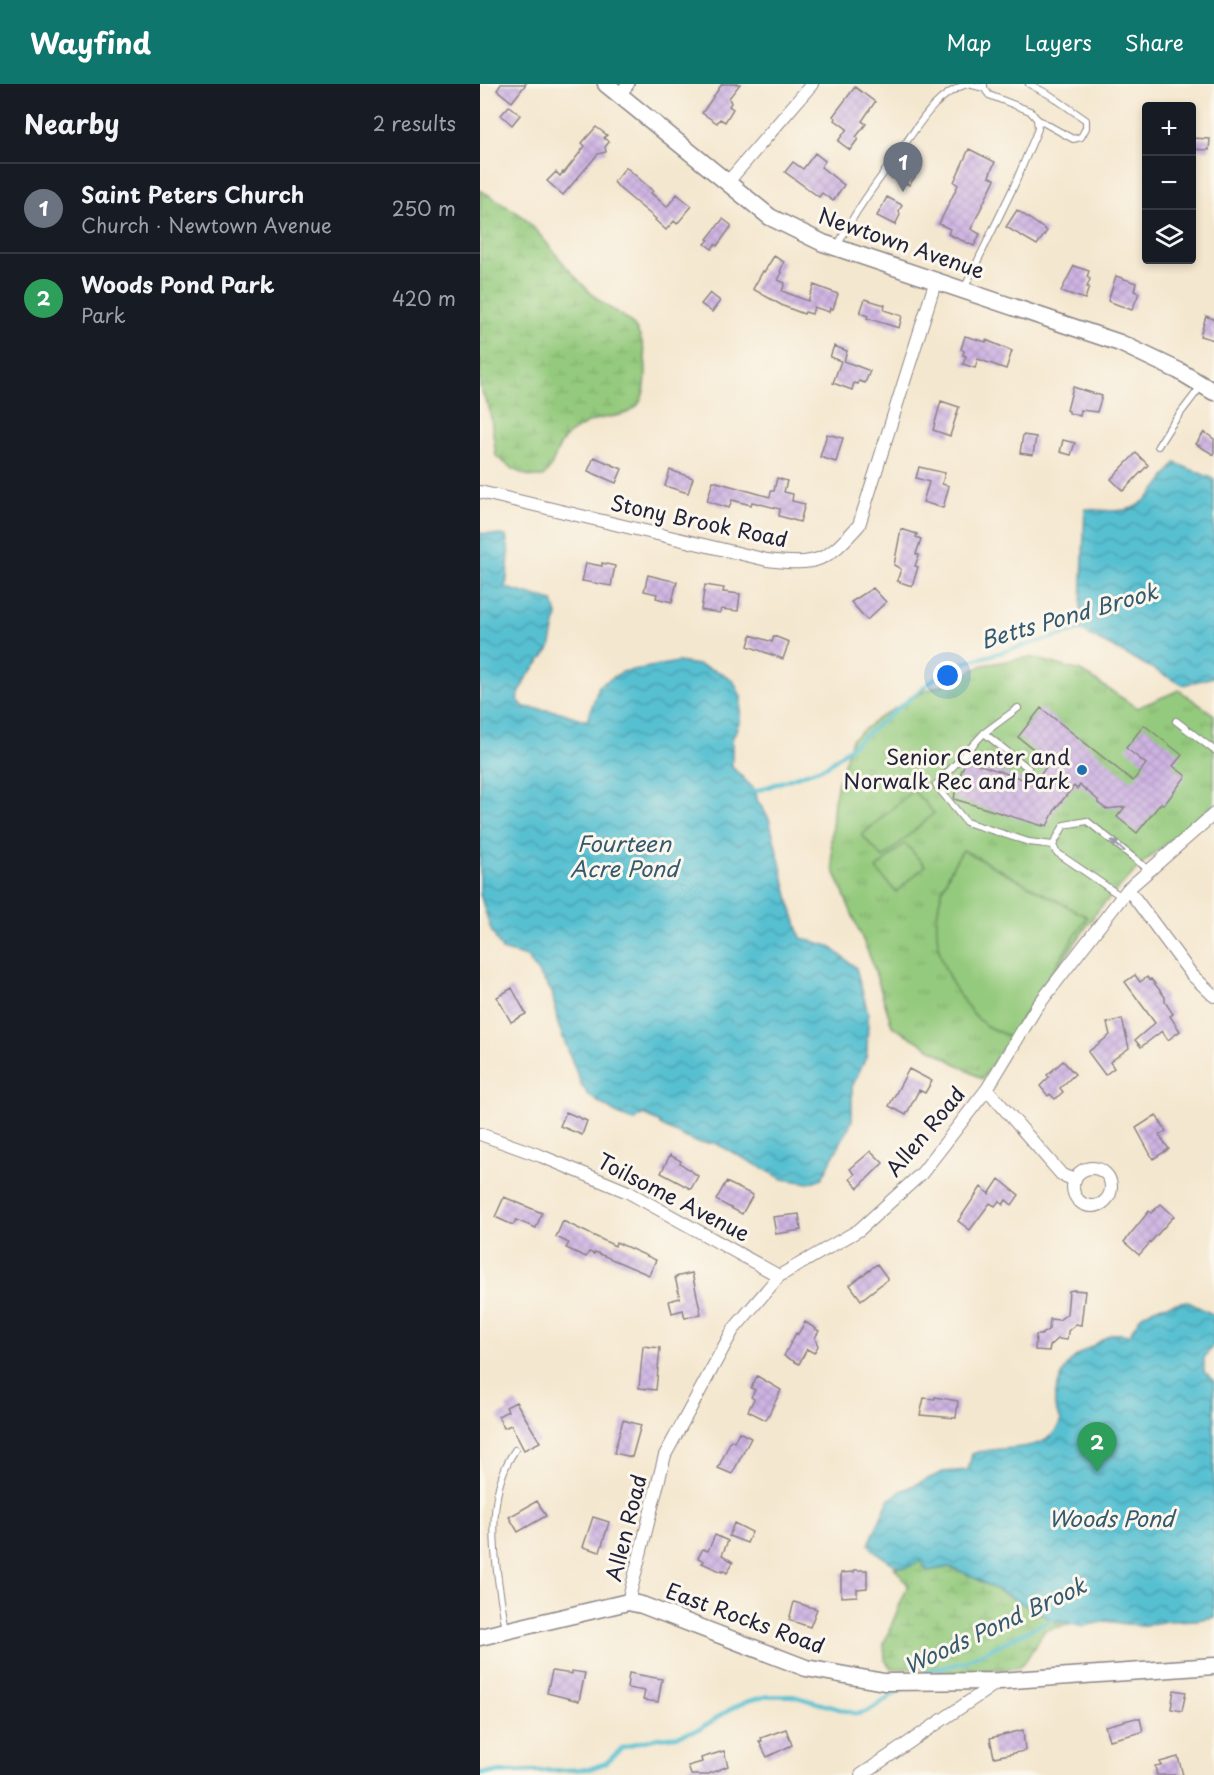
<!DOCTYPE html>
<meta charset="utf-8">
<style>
body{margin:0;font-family:"Playpen Sans",sans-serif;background:#20242c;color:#f1f3f6}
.controls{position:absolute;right:18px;top:18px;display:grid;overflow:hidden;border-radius:6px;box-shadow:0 3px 9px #0003}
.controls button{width:54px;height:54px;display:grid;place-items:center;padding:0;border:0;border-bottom:2px solid #363941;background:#171b24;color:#f1f3f6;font:30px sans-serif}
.you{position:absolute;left:468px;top:592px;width:21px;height:21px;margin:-15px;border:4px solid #fff;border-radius:50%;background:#1a73e8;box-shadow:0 0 0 9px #1a73e833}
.badge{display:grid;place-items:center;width:39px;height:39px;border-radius:50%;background:#0f766e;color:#fff;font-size:20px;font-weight:700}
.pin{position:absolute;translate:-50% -50px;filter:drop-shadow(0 2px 3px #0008)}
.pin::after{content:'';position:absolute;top:32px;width:21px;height:18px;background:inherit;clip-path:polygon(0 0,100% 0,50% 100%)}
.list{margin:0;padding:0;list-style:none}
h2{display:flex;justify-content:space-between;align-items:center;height:78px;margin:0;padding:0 24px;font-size:26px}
h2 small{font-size:20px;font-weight:400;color:#9ea1a6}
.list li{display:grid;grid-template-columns:39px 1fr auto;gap:18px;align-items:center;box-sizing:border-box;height:90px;padding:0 24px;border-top:2px solid #363941}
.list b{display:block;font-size:22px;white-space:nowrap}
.list p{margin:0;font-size:20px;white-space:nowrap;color:#9ea1a6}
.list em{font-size:20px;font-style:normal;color:#9ea1a6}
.icon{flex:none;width:33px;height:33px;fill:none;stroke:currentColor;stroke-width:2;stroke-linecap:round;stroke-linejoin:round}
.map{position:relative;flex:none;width:734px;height:1691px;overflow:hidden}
header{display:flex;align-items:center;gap:36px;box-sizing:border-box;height:84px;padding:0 30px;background:#0f766e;color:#fff}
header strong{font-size:28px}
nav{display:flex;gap:33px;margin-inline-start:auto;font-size:21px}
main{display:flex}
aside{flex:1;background:#171b24}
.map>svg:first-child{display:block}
.grass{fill:url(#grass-tufts);stroke:#5b765c;stroke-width:1.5}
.wetland{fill:url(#wetland-marsh);stroke:#5b765c;stroke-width:1.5}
.pitch{fill:#94ca7d;stroke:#5b765c;stroke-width:1.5}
.water{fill:url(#water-waves);stroke:#3c7186;stroke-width:1.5}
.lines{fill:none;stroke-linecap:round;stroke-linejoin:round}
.stream{stroke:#56c0d1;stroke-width:4}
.building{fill:url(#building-cross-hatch)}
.lane-casing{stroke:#8b8485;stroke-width:8}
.street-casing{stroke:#8b8485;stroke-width:14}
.secondary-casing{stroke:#8b8485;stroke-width:19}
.lane{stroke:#fff;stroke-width:6}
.street{stroke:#fff;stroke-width:12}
.secondary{stroke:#fff;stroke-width:16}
.oneway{fill:#9c9ca7}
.poi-dot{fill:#1f6fb2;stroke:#fbf7ec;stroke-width:2}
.labels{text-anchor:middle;stroke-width:6;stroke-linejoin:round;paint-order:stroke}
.street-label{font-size:21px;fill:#22223b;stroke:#fbf7ec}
.poi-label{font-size:21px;fill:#22223b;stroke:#fbf7ec;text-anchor:end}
.water-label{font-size:22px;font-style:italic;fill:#345970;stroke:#fbf7ec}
</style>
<header>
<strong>Wayfind</strong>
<nav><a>Map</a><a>Layers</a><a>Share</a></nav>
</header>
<main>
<aside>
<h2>Nearby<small>2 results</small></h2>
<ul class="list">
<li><span class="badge" style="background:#6b7280">1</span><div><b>Saint Peters Church</b><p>Church · Newtown Avenue</p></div><em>250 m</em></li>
<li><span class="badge" style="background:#2e9e5b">2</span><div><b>Woods Pond Park</b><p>Park</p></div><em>420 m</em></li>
</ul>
</aside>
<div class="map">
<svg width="734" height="1691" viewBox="0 0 734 1691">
<defs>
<pattern id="grass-tufts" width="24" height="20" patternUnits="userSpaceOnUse" patternTransform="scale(1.5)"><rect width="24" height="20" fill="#94ca7d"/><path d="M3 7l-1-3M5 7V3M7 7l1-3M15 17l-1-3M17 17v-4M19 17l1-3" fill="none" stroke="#7fad6d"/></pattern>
<pattern id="wetland-marsh" width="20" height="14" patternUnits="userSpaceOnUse" patternTransform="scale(1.5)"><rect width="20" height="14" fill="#94ca7d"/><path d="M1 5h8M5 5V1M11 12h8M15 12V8" fill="none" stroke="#7fad6d"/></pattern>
<pattern id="water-waves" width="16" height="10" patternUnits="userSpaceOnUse" patternTransform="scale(1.5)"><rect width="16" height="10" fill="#56c0d1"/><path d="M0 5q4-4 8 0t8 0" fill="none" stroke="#479cab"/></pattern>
<pattern id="building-cross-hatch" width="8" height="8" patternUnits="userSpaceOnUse" patternTransform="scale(1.5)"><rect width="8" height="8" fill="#ceb4e2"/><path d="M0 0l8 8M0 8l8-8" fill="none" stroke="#b19ac3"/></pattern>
</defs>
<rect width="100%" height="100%" fill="#fbf7ec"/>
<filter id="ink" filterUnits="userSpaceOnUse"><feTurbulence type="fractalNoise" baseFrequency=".0167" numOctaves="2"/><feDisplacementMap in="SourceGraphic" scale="12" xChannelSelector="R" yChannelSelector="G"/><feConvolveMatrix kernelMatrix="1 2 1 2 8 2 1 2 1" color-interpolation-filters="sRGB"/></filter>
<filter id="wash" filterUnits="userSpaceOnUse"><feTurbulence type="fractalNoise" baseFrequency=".008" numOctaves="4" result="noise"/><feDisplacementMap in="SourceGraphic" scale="24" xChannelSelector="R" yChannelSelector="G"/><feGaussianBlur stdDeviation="1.35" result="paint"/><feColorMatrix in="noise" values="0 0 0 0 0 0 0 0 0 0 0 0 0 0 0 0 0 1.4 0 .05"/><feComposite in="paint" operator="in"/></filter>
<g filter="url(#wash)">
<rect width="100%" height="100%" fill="#f4e7cf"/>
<path class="grass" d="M550,573L601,587L657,624L699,606L734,631V720L663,779L617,827L502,995L412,942L392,878L353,784L351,756L354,717L358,699L372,655L400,633L444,607L471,598L503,581Z"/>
<path class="wetland" d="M0,106C15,115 33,124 46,136C72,162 92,194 120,217C132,227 148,232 156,245C167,262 169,298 161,316C152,336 124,330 108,339C100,343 87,350 82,358C74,370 74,383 63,393C43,394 31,384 16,372L10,327L0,304Z
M440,1476L460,1485L469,1483L494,1492L575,1537L593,1540L565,1546L546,1576L537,1584L477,1588L411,1584L405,1576L404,1559L428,1501L414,1483C425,1483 432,1482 440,1476Z"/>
<path class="pitch" d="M433,706L454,729L403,774L382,751Z
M425,759L445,782L416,808L396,785Z
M483,766L607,833L530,953C522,949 513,946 505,941C495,933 485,920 478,909C447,862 451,811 483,766Z"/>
<path class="water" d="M695,379L734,395V593L703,601L600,546L605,425C621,426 642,430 657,422C671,414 687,392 695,379Z
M0,449L26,452L29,470L26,504L73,517L77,531L70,565L46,594L37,615L44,623L80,628L107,637L119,602L142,588L198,578L218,581L242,589L254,598L261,613L260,636L252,656V683L276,707L277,716L289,735L310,820L321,854L349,862L376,884L388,929L387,971L372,1003V1037L342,1094L329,1099L303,1095L235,1059H217L180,1041V1039L163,1030L154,1037L136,1029L109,1012L101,1000L78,940L72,908L47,873L22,866L11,846L0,810Z
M706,1217L734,1231V1260L724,1274V1288L734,1296V1533L716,1536L687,1537L660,1542L626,1537L604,1542L575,1537L485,1489L469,1483L448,1487L440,1477C425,1487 420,1485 406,1475C398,1469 394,1469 389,1460L409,1416L421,1407L463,1388L488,1386L492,1370C521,1359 568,1374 581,1336C579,1332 576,1328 575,1323C573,1310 583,1285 592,1276C599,1269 608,1265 616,1260C632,1250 628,1248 649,1251L661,1232L674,1224Z"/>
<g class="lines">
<path class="stream" d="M276,707L347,682L469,583L603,545
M443,1591L449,1587L484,1578L576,1533
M0,1689L109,1685L126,1679L142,1664L156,1659L178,1654L197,1652L220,1645L249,1626L268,1617L288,1612H313L377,1630L388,1627L422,1605"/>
</g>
<g id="blocks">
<path class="building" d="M21,0H46L32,18L17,6Z
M242,0H260L249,14L251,19L249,22L253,25L245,38L240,35L237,39L222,29Z
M375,3L395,18L382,37L386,40L376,53L378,55L370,66L358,57L367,45L355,36L356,34L353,32Z
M29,22L40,31L32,41L21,31Z
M116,43L127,51L124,54L129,58L125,63L126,68L118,70L83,111L67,97L76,88L80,92L83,88L84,89L105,62L102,59Z
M711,54L730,55L729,66L711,65Z
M489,65L515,78L509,92L515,95L491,145L500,150L494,162L468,150L470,145L459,140L478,101L474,98Z
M335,69L345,77L341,83L364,101L353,117L342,109L339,113L305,88L313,78L323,85Z
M146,83L173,107L171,109L187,123L197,110L212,122L197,140L194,137L186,146L175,136L176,135L140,105L134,98Z
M423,85L435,93L429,101L417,94Z
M407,113L422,121L419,127L420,131L415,141L397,132Z
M537,126L567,147L557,161L526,143Z
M243,135L251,141V143L237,162L235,160L232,165L225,160L229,156L227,155Z
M294,172L304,178L300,188L302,189L298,196L305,199L302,207L328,217L334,201L358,210L353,225L350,224L349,228L334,223L332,230L325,228L324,230L303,222L273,205L283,187L284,188Z
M594,182L609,187L607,193L610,195L607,203H609L605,215L581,207Z
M636,192L656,199L654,207L659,209L652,226L628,217Z
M230,209L240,217L232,228L221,220Z
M385,215L405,221L404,226L422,232L419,244L387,234L388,232L380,229Z
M726,232L734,235V256L720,252Z
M485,252L506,258V256L532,267L526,285L498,275L495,284L483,280L486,272L483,271L484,267L481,265Z
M354,262L367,267L364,277L390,287L385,299L379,297L378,300L374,299L372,306L353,299L361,277L350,273Z
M593,303L622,312L617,328L601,326L600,332L589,329V327L587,326Z
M461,317L479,323L470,352L453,346Z
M724,348L734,355V371L716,360Z
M347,350L363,354L356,378L340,373Z
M543,351L556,353L553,371L540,369Z
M583,356L595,359L591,371L580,368Z
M656,369L668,381L643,407L631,395Z
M114,373L142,385L136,399L108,387Z
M439,383L465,389L462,400L469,402L463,424L443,418L449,398L436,394Z
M190,386L213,394L208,409L185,402Z
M297,394L307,397L304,408L313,410L312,417L325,420L320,438L299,432L300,425L272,418L271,421L252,416L249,424L227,417L233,397L290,413L291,407H294Z
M421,445L437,450L436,453L441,455L436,470L439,471L435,482L438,483L432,502L417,497L421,485L414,481Z
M106,479L122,482V479L135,482L131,502L102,497Z
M168,491L197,498L192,518L176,514L177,510L164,507Z
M225,501L244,504L243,508L260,510L258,527L241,525L240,529L221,526Z
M393,504L406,518L387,536L371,518Z
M271,551L292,558L294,552L309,558L303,575L268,562Z
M561,624L653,697L666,680L646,664L664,641L702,671L693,682L706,692L684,721L681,719L657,749L637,733L645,723L626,725L618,719V716L600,701L597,705L594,702L576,724L567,742L563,740V742L474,715L477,699L486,676L554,699L570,678L538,653Z
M655,891L660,898L667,893L669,896L671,895L685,913V918L693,930L690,932L700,947L688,956L682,947L661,963L655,956L675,939L645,898Z
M32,904L46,930L31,938L17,913Z
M642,935L649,964L630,978L634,984L625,991L608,968L630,951L627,939Z
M583,977L595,990L580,1004L583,1008L575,1015L570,1010L568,1012L560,1002L569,993L567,991Z
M429,985L452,997L445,1009L439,1006L426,1031L409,1022Z
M86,1028L107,1037L102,1051L80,1042Z
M676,1031L686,1047L679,1051L689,1065L673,1075L656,1044Z
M391,1067L403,1079L378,1104L370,1095L375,1090L370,1085Z
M190,1071L201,1077L200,1079L218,1092L211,1105L181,1089Z
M519,1095L539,1111L532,1121L526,1116L523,1121L519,1117L515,1122L510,1119L490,1146L478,1137L501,1103L509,1110Z
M246,1098L273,1111L262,1130L236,1116Z
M24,1113L62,1129L56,1144L36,1136L33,1141L15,1133Z
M681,1120L694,1132L659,1171L644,1158L669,1127L671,1129Z
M319,1130L321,1146L296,1150L293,1133Z
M83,1137L135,1162L136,1158L176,1176L169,1191L115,1168L114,1170L109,1168L106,1173L86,1164L89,1159L76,1153Z
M397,1180L408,1195L381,1216L370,1201Z
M212,1189L221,1230L205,1234L203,1226L192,1229L189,1217L200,1214L195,1193Z
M593,1206L605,1207L601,1241L596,1240L588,1247L587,1256L578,1255L570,1262L569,1267L555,1266L556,1251H561L569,1245L570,1235L579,1236L587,1230L589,1207Z
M325,1238L339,1247L335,1254L338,1262L334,1269L327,1265L319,1280L304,1272L316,1249L318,1250Z
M163,1262L180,1264L176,1306L159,1304Z
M277,1292L301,1306L286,1336L268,1327L274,1315L271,1313L275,1306L271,1304Z
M455,1313L478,1317L476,1334L440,1331L444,1314L455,1315Z
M36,1318L60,1358L44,1366L31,1341L24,1344L18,1332L28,1327L26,1323Z
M143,1336L161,1341L152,1373L134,1369Z
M259,1348L271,1354L252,1390L238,1384L251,1356L254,1358Z
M57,1417L66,1432L38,1448L29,1433Z
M113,1433L129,1438L120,1468L103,1463Z
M254,1439L272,1448L267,1459L249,1452Z
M235,1451L248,1457L242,1471L253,1478L247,1489L242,1486V1488L222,1479L224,1477L218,1474L223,1465L228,1467Z
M374,1486H387V1504L377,1505V1512L361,1513V1489L374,1488Z
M314,1518L337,1525L330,1543L309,1536Z
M72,1587L92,1590V1587L105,1589L99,1617L67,1609Z
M149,1589L182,1595L178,1618L163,1616L165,1607L147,1604Z
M694,1606L706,1608L702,1627L691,1625Z
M656,1634H660L663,1648L629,1656L625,1642Z
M306,1645L312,1661L287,1673L279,1657H282L281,1654Z
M543,1646L545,1667L514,1673L510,1654Z
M244,1667L248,1682L226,1691H211L208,1682L222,1678L221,1674Z
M698,1673L703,1691H677L675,1682L681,1681L680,1678Z"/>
</g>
</g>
<g filter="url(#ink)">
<use href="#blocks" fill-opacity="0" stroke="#8b8485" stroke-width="1.5"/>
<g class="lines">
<g class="lane-casing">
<path id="lane" d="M488,0L504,4
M504,0V4L509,11L550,27L557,35L593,55L601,53L606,44V36L570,11L549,0
M357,163C374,128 397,98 420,67C439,41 454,11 487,0
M484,205L534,102L558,45L557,35
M678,362L690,343L722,301
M696,637L734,666
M504,649L538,624
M548,684L504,649L456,701L486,738L549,758L573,761
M642,813L576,768L573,761L584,741L607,737L669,786
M26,1546C17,1490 1,1415 35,1366"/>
</g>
<g class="street-casing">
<path id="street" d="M139,11L148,0
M247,99L332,0
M0,408L287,476C337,482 346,478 379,441L456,196
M648,805L712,891L734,912
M507,1005L582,1091L595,1096
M0,1050L61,1072L148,1108L299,1192
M593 1103a19 19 0 1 1 38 0a19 19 0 1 1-38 0Z
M148,1518L185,1371L253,1246L299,1192L379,1146L442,1089L507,1005L556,924L648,805L734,730
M381,1691L518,1598"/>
</g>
<g class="secondary-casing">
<path id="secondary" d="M126,0L290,133L343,159L640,259L699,287L734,308
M0,1553L148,1518L162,1521L326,1584L404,1598L519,1597L734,1582"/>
</g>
<use href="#lane" class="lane"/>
<use href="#street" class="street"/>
<use href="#secondary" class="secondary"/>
</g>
<defs><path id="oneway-solid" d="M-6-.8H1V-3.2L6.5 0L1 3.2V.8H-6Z" transform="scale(1.5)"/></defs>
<use class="oneway" href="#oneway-solid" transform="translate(638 762) rotate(-142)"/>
</g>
<circle class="poi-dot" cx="602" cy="686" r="6"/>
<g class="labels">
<g class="street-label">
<text transform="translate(421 160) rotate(19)" y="7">Newtown Avenue</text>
<text transform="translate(219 438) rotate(12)" y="7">Stony Brook Road</text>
<text transform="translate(446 1048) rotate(-50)" y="7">Allen Road</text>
<text transform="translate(193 1114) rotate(27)" y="7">Toilsome Avenue</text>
<text transform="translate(147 1444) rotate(-76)" y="7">Allen Road</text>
<text transform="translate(265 1535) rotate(20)" y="7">East Rocks Road</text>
</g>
<g class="poi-label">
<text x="590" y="681">Senior Center and<tspan x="590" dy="24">Norwalk Rec and Park</tspan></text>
</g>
<g class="water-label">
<text transform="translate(589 532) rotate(-16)" y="8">Betts Pond Brook</text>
<text x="144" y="768">Fourteen<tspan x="144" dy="25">Acre Pond</tspan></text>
<text x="631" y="1443">Woods Pond</text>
<text transform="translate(515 1542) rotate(-25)" y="8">Woods Pond Brook</text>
</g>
</g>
</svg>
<div class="controls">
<button>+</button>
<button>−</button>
<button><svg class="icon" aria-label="layers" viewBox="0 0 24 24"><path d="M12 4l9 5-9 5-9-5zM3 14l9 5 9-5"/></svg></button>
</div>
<div class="you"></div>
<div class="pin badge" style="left:423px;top:108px;background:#6b7280">1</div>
<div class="pin badge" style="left:617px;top:1388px;background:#2e9e5b">2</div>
</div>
</main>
